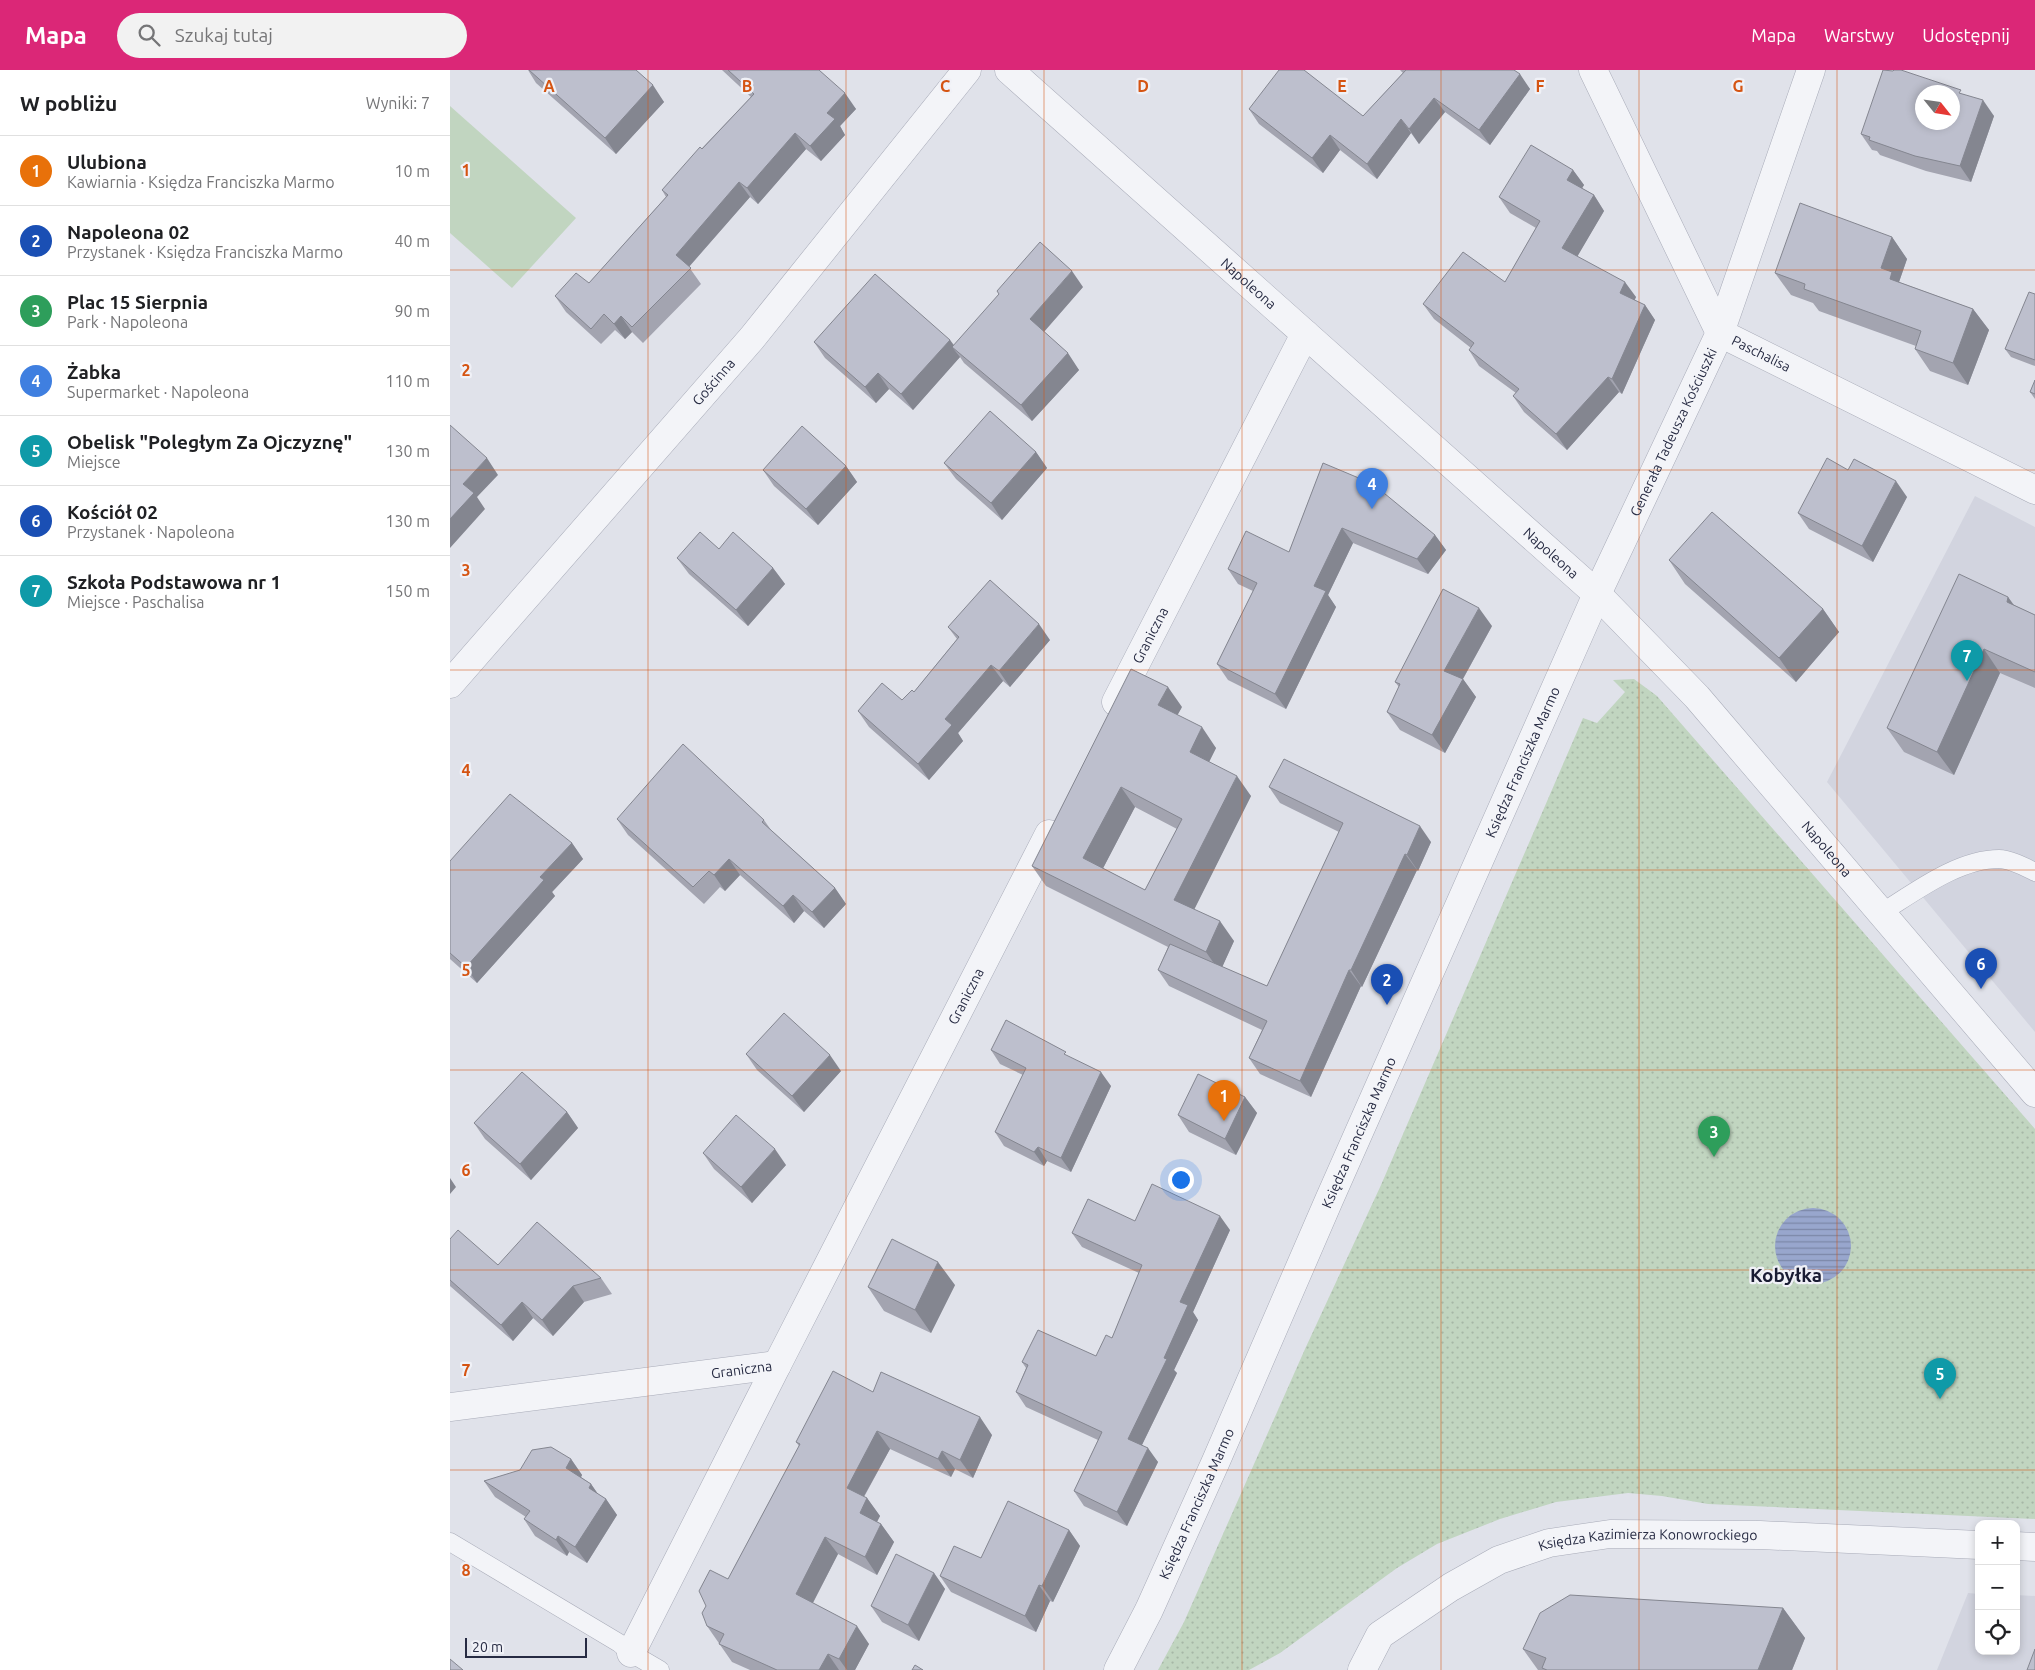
<!DOCTYPE html>
<html lang="pl">
<meta charset="utf-8">
<style>
body{margin:0;font-family:Ubuntu,sans-serif;background:#f2f2f2;color:#202124}
.controls{position:absolute;right:15px;bottom:15px;display:grid;overflow:hidden;border-radius:10px;box-shadow:0 2px 8px #0003}
.controls button{width:45px;height:45px;display:grid;place-items:center;padding:0;border:0;border-bottom:1px solid #e0e0e0;background:#fff;color:#202124;font:25px sans-serif}
.compass{position:absolute;left:1465px;top:15px;width:45px;height:45px;border-radius:50%;background:#fff;box-shadow:0 2px 8px #0003;rotate:120deg}
.scale{position:absolute;left:15px;bottom:12px;width:122px;box-sizing:border-box;padding-left:5px;border:2px solid #272b43;border-top:0;font-size:14px;line-height:18px;white-space:nowrap;color:#272b43;-webkit-text-stroke:4px #f0f1f7;paint-order:stroke}
.you{position:absolute;left:730px;top:1109px;width:18px;height:18px;margin:-12px;border:4px solid #fff;border-radius:50%;background:#1a73e8;box-shadow:0 0 0 8px #1a73e833}
.badge{display:grid;place-items:center;width:32px;height:32px;border-radius:50%;background:#db2777;color:#fff;font-size:16px;font-weight:700}
.pin{position:absolute;translate:-50% -41px;filter:drop-shadow(0 1px 2px #0008)}
.pin::after{content:'';position:absolute;top:26px;width:18px;height:15px;background:inherit;clip-path:polygon(0 0,100% 0,50% 100%)}
.list{margin:0;padding:0;list-style:none}
h2{display:flex;justify-content:space-between;align-items:center;height:65px;margin:0;padding:0 20px;font-size:21px}
h2 small{font-size:16px;font-weight:400;color:#757577}
.list li{display:grid;grid-template-columns:32px 1fr auto;gap:15px;align-items:center;box-sizing:border-box;height:70px;padding:0 20px;border-top:1px solid #e0e0e0}
.list b{display:block;font-size:19px;white-space:nowrap}
.list p{margin:0;font-size:16px;white-space:nowrap;color:#757577}
.list em{font-size:16px;font-style:normal;color:#757577}
.icon{flex:none;width:28px;height:28px;fill:none;stroke:currentColor;stroke-width:2;stroke-linecap:round;stroke-linejoin:round}
.map{position:relative;flex:none;width:1585px;height:1600px;overflow:hidden}
header{display:flex;align-items:center;gap:30px;box-sizing:border-box;height:70px;padding:0 25px;background:#db2777;color:#fff}
header strong{font-size:24px}
nav{display:flex;gap:28px;margin-inline-start:auto;font-size:18px}
.search{width:350px;height:45px;background:#f2f2f2;display:flex;align-items:center;gap:12px;box-sizing:border-box;padding:0 18px;border-radius:28px;color:#757577;font-size:19px}
main{display:flex}
aside{flex:1;background:#fff}
.map>svg:first-child{display:block}
.built{fill:#d2d4df}
.grass{fill:url(#grass-dots)}
.pitch{fill:#c1d5c0}
.water{fill:url(#water-rules)}
.lines{fill:none;stroke-linecap:round;stroke-linejoin:round}
.service-casing{stroke:#a8abb8;stroke-width:19}
.minor-casing{stroke:#a8abb8;stroke-width:29}
.tertiary-casing{stroke:#a8abb8;stroke-width:29}
.service{stroke:#f3f4f8;stroke-width:18}
.minor{stroke:#f3f4f8;stroke-width:28}
.tertiary{stroke:#f3f4f8;stroke-width:28}
.wall{fill:#a3a4b0;fill-rule:evenodd}
.shaded-wall{fill:#848690}
.building{fill:#bdbfcd;stroke:#848690;fill-rule:evenodd}
.grid{fill:none;stroke:#d55412;stroke-width:1;stroke-opacity:0.55}
.labels{text-anchor:middle;stroke-width:4.5;stroke-linejoin:round;paint-order:stroke}
.street-label{font-size:14px;fill:#272b43;stroke:#f0f1f7}
.district-label{font-size:19px;font-weight:bold;fill:#191c33;stroke:#f0f1f7}
.grid-label{font-size:16px;text-anchor:middle;font-weight:bold;fill:#d55412;stroke:#f0f1f7;stroke-width:4.5;stroke-linejoin:round;paint-order:stroke}
</style>
<header>
<strong>Mapa</strong>
<div class="search"><svg class="icon" aria-label="search" viewBox="0 0 24 24"><circle cx="10" cy="10" r="6"/><path d="M15 15l6 6"/></svg>Szukaj tutaj</div>
<nav><a>Mapa</a><a>Warstwy</a><a>Udostępnij</a></nav>
</header>
<main>
<aside>
<h2>W pobliżu<small>Wyniki: 7</small></h2>
<ul class="list">
<li><span class="badge" style="background:#e8710a">1</span><div><b>Ulubiona</b><p>Kawiarnia · Księdza Franciszka Marmo</p></div><em>10 m</em></li>
<li><span class="badge" style="background:#1a4fb4">2</span><div><b>Napoleona 02</b><p>Przystanek · Księdza Franciszka Marmo</p></div><em>40 m</em></li>
<li><span class="badge" style="background:#2e9e5b">3</span><div><b>Plac 15 Sierpnia</b><p>Park · Napoleona</p></div><em>90 m</em></li>
<li><span class="badge" style="background:#3f7fe0">4</span><div><b>Żabka</b><p>Supermarket · Napoleona</p></div><em>110 m</em></li>
<li><span class="badge" style="background:#0f9aa8">5</span><div><b>Obelisk &quot;Poległym Za Ojczyznę&quot;</b><p>Miejsce</p></div><em>130 m</em></li>
<li><span class="badge" style="background:#1a4fb4">6</span><div><b>Kościół 02</b><p>Przystanek · Napoleona</p></div><em>130 m</em></li>
<li><span class="badge" style="background:#0f9aa8">7</span><div><b>Szkoła Podstawowa nr 1</b><p>Miejsce · Paschalisa</p></div><em>150 m</em></li>
</ul>
</aside>
<div class="map">
<svg width="1585" height="1600" viewBox="0 0 1585 1600">
<defs>
<pattern id="grass-dots" width="8" height="8" patternUnits="userSpaceOnUse" patternTransform="scale(1.25)"><rect width="8" height="8" fill="#c1d5c0"/><path d="M2 2h.1M6 6h.1" fill="none" stroke="#a6b7a6" stroke-width="1.8" stroke-linecap="round"/></pattern>
<pattern id="water-rules" width="6" height="5" patternUnits="userSpaceOnUse" patternTransform="scale(1.25)"><rect width="6" height="5" fill="#98a6cd"/><path d="M0 2.5h6" fill="none" stroke="#7c87a8"/></pattern>
</defs>
<rect width="100%" height="100%" fill="#e0e2ea"/>
<path class="built" d="M1525,426L1585,457V962L1377,712Z
M1518,1523L1529,1524V1581H1566V1525L1585,1526V1600H1487Z"/>
<path class="grass" d="M1184,609L1207,626L1585,1059V1449L1258,1434L1212,1426L1178,1423L1106,1432L1050,1449L987,1474L947,1498L830,1583L799,1600H708L734,1552L855,1279L931,1115L1133,648L1147,653L1175,622L1163,610Z"/>
<path class="pitch" d="M0,36L126,148L62,218L0,163Z"/>
<path class="water" d="M1325 1176a38 38 0 1 1 76 0a38 38 0 1 1-76 0Z"/>
<g class="lines">
<g class="service-casing">
<path id="service" d="M1431,843C1465,822 1508,789 1549,789C1560,789 1575,797 1585,802
M0,1472L169,1573L181,1583L210,1600"/>
</g>
<g class="minor-casing">
<g id="minor">
<path id="s1" d="M1143,0L1270,263L1585,420"/>
<path id="s2" d="M1147,524L1270,263L1361,0"/>
<path id="s3" d="M0,614L302,268L517,0"/>
<path id="s4" d="M666,632L855,264"/>
<path id="s5" d="M0,1337L327,1295L599,764"/>
<path d="M181,1583L327,1295"/>
</g>
</g>
<g class="tertiary-casing">
<g id="tertiary">
<path id="s6" d="M559,0L1147,524L1247,627L1585,1023"/>
<path d="M1566,1476L1585,1477"/>
<path id="s7" d="M668,1600L699,1540L766,1391L879,1130L1147,524"/>
<path id="s8" d="M912,1600L930,1565L1001,1517L1049,1490L1099,1473L1160,1464L1310,1465L1529,1475"/>
</g>
</g>
<use href="#service" class="service"/>
<use href="#minor" class="minor"/>
<use href="#tertiary" class="tertiary"/>
</g>
<path class="wall" d="M78,0H186L214,32L166,84L86,13Z
M272,0H369L406,39L390,56L395,65L371,91L356,79L308,134L300,127L239,197L251,214L193,273L182,262L175,269L165,260L151,274L116,242L105,226L139,213L216,127L212,120L301,27Z
M950,0H1064L1080,19L1040,75L995,42L969,74L961,63L927,109L890,80L873,103L809,54L799,39L913,46L953,3Z
M1514,24L1544,46L1521,112L1476,101L1430,85L1427,81L1422,80L1411,64Z
M1123,100L1134,115L1132,118L1144,125L1154,141L1127,186L1186,227L1184,230L1195,235L1205,250L1172,324L1169,322L1117,380L1074,342L1063,326L1066,323L1029,296L1019,280L1021,278L984,249L973,234L1055,212L1086,158L1060,143L1049,127Z
M1442,167L1457,189L1449,212L1523,239L1539,260L1518,315L1480,301L1465,279L1466,276L1369,241L1363,233L1341,225L1325,203Z
M633,217L594,262L629,300L582,351L514,293L510,287L463,340L439,319L426,333L375,288L364,272L500,270L504,275Z
M1585,224V296L1561,287L1555,279Z
M1585,310V329L1580,322Z
M586,382L597,398L552,450L506,409L494,393Z
M873,393L985,465L996,480L978,504L903,473L878,525L886,537L836,639L778,610L767,594L803,521L788,514L778,499L839,482Z
M396,396L407,412L368,455L324,416L313,400Z
M1398,400L1457,427L1423,492L1359,459L1348,443Z
M269,479L323,498L335,514L298,556L239,504L227,488Z
M1219,490L1373,539L1389,562L1346,612L1235,514Z
M1558,527L1564,535L1585,545V618L1550,603L1504,705L1454,682L1437,658Z
M1042,556L1013,609L1026,627L995,683L950,660L937,642L949,617L945,612Z
M498,557L600,570L560,617L553,611L508,663L513,671L479,710L419,657L408,641L452,630L464,622L507,569Z
M732,637L727,645L766,678L759,692L801,726L744,839L784,871L772,897L817,916L889,762L830,733L819,717L981,772L968,801L967,800L912,917L911,916L861,1027L810,1004L799,988L812,960L719,916L708,900L718,877L596,816L582,796ZM685,737L727,759L695,820L653,798Z
M167,749L314,750L321,760L385,818L396,834L374,858L354,841L344,853L290,805L275,821L270,817L254,834L178,765Z
M122,773L133,789L102,822L105,826L27,913L0,889V791Z
M541,980L619,987L661,1016L621,1102L597,1091L594,1096L554,1076L545,1062L573,1005L550,994Z
M296,984L391,1001L354,1042L307,1000Z
M795,1027L807,1043L786,1085L739,1062L728,1045Z
M117,1042L128,1058L81,1110L35,1069L24,1053Z
M253,1083L336,1095L302,1133L264,1099Z
M685,1151L780,1160L743,1242L748,1250L724,1300L727,1303L692,1375L708,1392L677,1456L634,1436L624,1421L648,1370L576,1337L566,1322L576,1298L572,1292L646,1286L662,1268L689,1203L632,1177L622,1163Z
M0,1169L48,1195L151,1208L162,1224L134,1232L103,1266L83,1248L63,1271L0,1216Z
M505,1215L481,1263L434,1241L418,1217Z
M423,1322L542,1365L523,1408L505,1399L501,1407L440,1379L414,1427L417,1428L430,1446L427,1452L431,1454L444,1472L427,1505L388,1484L363,1533L419,1574L405,1600H300L282,1592L257,1556L278,1509L349,1376L346,1372Z
M121,1389L132,1405L131,1407L141,1414L148,1424L156,1429L167,1445L137,1493L119,1482L117,1486L85,1466L74,1449L76,1447L45,1427L34,1411Z
M619,1460L630,1476L603,1532L600,1531L586,1562L501,1522L490,1506Z
M484,1503L495,1519L469,1571L432,1552L421,1536Z
M1333,1538L1355,1568L1342,1600H1088L1073,1579Z"/>
<path class="shaded-wall" d="M1070,4L1080,19L1040,75L1029,60Z
M203,15L214,32L166,84L155,68Z
M395,23L406,39L390,56L395,65L371,91L360,76L377,43Z
M984,28L995,42L969,74L959,59Z
M1533,30L1544,46L1521,112L1510,96Z
M951,49L961,63L927,109L917,94Z
M345,63L356,79L308,134L297,118Z
M880,65L890,80L873,103L862,88Z
M1123,100L1134,115L1128,125L1117,110Z
M289,112L300,127L236,200L226,185Z
M1144,125L1154,141L1123,194L1112,178Z
M1442,167L1457,189L1449,212L1455,231L1431,198Z
M622,201L633,217L591,265L580,249Z
M1175,212L1186,227L1181,239L1170,223Z
M1195,235L1205,250L1172,324L1162,309Z
M1523,239L1539,260L1518,315L1503,293Z
M171,246L182,262L175,269L164,254Z
M500,270L508,282L502,277L510,287L463,340L451,324Z
M618,283L629,300L582,351L571,335Z
M428,303L439,319L426,333L415,317Z
M1158,307L1169,322L1117,380L1106,364Z
M586,382L597,398L552,450L541,433Z
M37,388L48,405L27,427L35,439L0,478V449L13,414Z
M396,396L407,412L368,455L356,439Z
M1446,411L1457,427L1423,492L1412,476Z
M892,458L903,473L878,525L886,537L836,639L825,624L864,516Z
M985,465L996,480L978,504L967,489Z
M323,498L335,514L298,556L286,540Z
M1558,527L1574,550L1557,532Z
M1029,538L1042,556L1010,614L1013,609L1026,627L995,683L982,665L994,601Z
M1373,539L1389,562L1346,612L1329,588Z
M589,554L600,570L560,617L549,601Z
M1534,579L1550,603L1504,705L1487,682Z
M541,595L553,611L508,663L513,671L479,710L468,694L495,649Z
M718,617L732,637L722,655L708,635Z
M752,657L766,678L754,702L740,682Z
M787,706L801,726L739,850L724,830Z
M671,717L685,737L648,808L633,788Z
M970,756L981,772L968,801L957,785Z
M122,773L133,789L102,822L105,826L27,913L16,897L90,807Z
M955,784L967,800L912,917L901,900Z
M279,789L290,805L275,821L264,805Z
M385,818L396,834L374,858L362,842Z
M343,825L354,841L344,853L333,836Z
M770,851L784,871L770,902L756,882Z
M899,900L911,916L861,1027L850,1011Z
M380,985L391,1001L354,1042L342,1026Z
M651,1002L661,1016L621,1102L611,1088Z
M795,1027L807,1043L786,1085L775,1069Z
M117,1042L128,1058L81,1110L70,1094Z
M588,1077L597,1091L594,1096L584,1082Z
M325,1079L336,1095L302,1133L291,1117Z
M0,1108L6,1117L0,1124Z
M770,1146L780,1160L743,1242L748,1250L724,1300L727,1303L688,1383L678,1369L714,1288L730,1232Z
M488,1192L505,1215L481,1263L465,1240Z
M123,1216L134,1232L103,1266L92,1250Z
M72,1232L83,1248L63,1271L51,1255Z
M530,1347L542,1365L523,1408L510,1390Z
M427,1361L440,1379L409,1435L397,1418Z
M698,1378L708,1392L677,1456L667,1442Z
M492,1381L505,1399L501,1407L488,1389Z
M121,1389L132,1405L127,1415L116,1398Z
M141,1414L152,1430L139,1418Z
M417,1428L430,1446L422,1461L410,1443Z
M156,1429L167,1445L137,1493L125,1477Z
M431,1454L444,1472L427,1505L415,1487Z
M619,1460L630,1476L603,1532L592,1516Z
M108,1466L119,1482L117,1486L106,1470Z
M375,1467L388,1484L358,1542L346,1524Z
M484,1503L495,1519L469,1571L458,1555Z
M589,1515L600,1531L586,1562L575,1546Z
M1333,1538L1355,1568L1342,1600H1308Z
M407,1556L419,1574L405,1600H397L389,1589Z
M378,1584L389,1600H369Z"/>
<path class="building" d="M79,0H186L203,15L155,68Z
M278,0H369L395,23L377,43L385,49L360,76L345,63L297,118L289,112L226,185L241,198L182,257L171,246L164,254L154,244L141,259L105,226L126,203L139,213L218,125L212,120L250,77L252,79L304,24Z
M829,0H854L913,46L956,0H1064L1070,4L1029,60L984,28L959,59L951,49L917,94L880,65L862,88L799,39Z
M1433,0L1443,1L1444,0H1451L1511,20L1509,23L1533,30L1510,96L1465,86L1419,70L1420,67L1411,64ZM1472,22H1502V52H1472Z
M1081,75L1123,100L1117,110L1144,125L1112,178L1175,212L1170,223L1195,235L1162,309L1158,307L1106,364L1063,326L1069,319L1019,280L1024,273L973,234L1013,182L1055,212L1090,151L1049,127Z
M1350,133L1442,167L1431,198L1442,202L1440,209L1523,239L1503,293L1465,279L1471,261L1354,219L1355,214L1325,203Z
M590,172L622,201L580,249L618,283L571,335L502,277L549,224L547,221Z
M425,204L500,270L451,324L428,303L415,317L364,272Z
M1579,222L1585,224V290L1555,279Z
M1585,310V324L1580,322Z
M540,341L586,382L541,433L494,393Z
M0,355L37,388L13,414L24,423L0,449Z
M352,356L396,396L356,439L313,400Z
M1377,388L1398,400L1404,389L1446,411L1412,476L1348,443Z
M873,393L923,414L985,465L967,489L892,458L864,516L876,521L825,624L767,594L807,513L778,499L796,461L839,482Z
M1262,442L1373,539L1329,588L1219,490Z
M250,462L269,479L283,462L323,498L286,540L227,488Z
M1509,504L1558,527L1557,532L1585,545V602L1534,579L1487,682L1437,658Z
M540,510L589,554L549,601L541,595L495,649L502,655L468,694L408,641L432,613L452,630L462,620L464,622L509,567L498,557Z
M993,519L1029,538L994,601L1013,609L982,665L937,642L950,614L945,612Z
M681,599L718,617L708,635L752,657L740,682L787,706L724,830L770,851L756,882L582,796ZM671,717L732,749L695,820L633,788Z
M233,674L314,750L312,752L385,818L362,842L343,825L333,836L279,789L264,805L259,801L243,817L167,749Z
M834,689L970,756L957,785L955,784L901,900H899L850,1011L799,988L817,951L708,900L720,874L817,916L893,753L819,717Z
M60,724L122,773L90,807L94,810L16,897L0,883V791Z
M334,943L380,985L342,1026L296,984Z
M556,950L616,982L614,984L651,1002L611,1088L588,1077L584,1082L545,1062L576,998L541,980Z
M72,1002L117,1042L70,1094L24,1053Z
M748,1004L795,1027L775,1069L728,1045Z
M286,1045L325,1079L291,1117L253,1083Z
M702,1114L770,1146L730,1232L738,1235L714,1288L717,1289L678,1369L698,1378L667,1442L624,1421L652,1362L566,1322L578,1295L572,1292L588,1260L646,1286L656,1265L662,1268L692,1195L622,1163L638,1129L685,1151Z
M87,1152L151,1208L123,1216L92,1250L72,1232L51,1255L0,1210V1169L8,1160L48,1195Z
M442,1169L488,1192L465,1240L418,1217Z
M383,1301L423,1322L431,1302L530,1347L510,1390L492,1381L488,1389L427,1361L397,1418L417,1428L410,1443L431,1454L415,1487L375,1467L346,1524L407,1556L389,1589L378,1584L369,1600H327L269,1574L274,1564L257,1556L252,1543L256,1536L249,1521L260,1500L278,1509L350,1374L346,1372Z
M101,1377L121,1389L116,1398L141,1414L139,1418L156,1429L125,1477L108,1466L106,1470L74,1449L80,1441L34,1411L70,1400L82,1380Z
M558,1431L619,1460L592,1516L589,1515L575,1546L490,1506L504,1476L531,1488Z
M446,1484L484,1503L458,1555L421,1536Z
M1120,1525L1333,1538L1308,1600H1097L1092,1598L1096,1588L1073,1579L1090,1543Z
M1585,1579V1600H1577Z
M0,1589L13,1600H0Z
M465,1595L473,1600H462Z"/>
<path class="grid" d="M198,0V1600M396,0V1600M594,0V1600M792,0V1600M991,0V1600M1189,0V1600M1387,0V1600M0,200H1585M0,400H1585M0,600H1585M0,800H1585M0,1000H1585M0,1200H1585M0,1400H1585"/>
<g class="labels">
<g class="street-label">
<text dy="5" stroke="none"><textPath href="#s6" startOffset="321">Napoleona</textPath></text>
<text dy="5" stroke="none"><textPath href="#s1" startOffset="338">Paschalisa</textPath></text>
<text dy="5" stroke="none"><textPath href="#s3" startOffset="401">Gościnna</textPath></text>
<text dy="5" stroke="none"><textPath href="#s2" startOffset="179">Generała Tadeusza Kościuszki</textPath></text>
<text dy="5" stroke="none"><textPath href="#s6" startOffset="726">Napoleona</textPath></text>
<text dy="5" stroke="none"><textPath href="#s4" startOffset="75">Graniczna</textPath></text>
<text dy="5" stroke="none"><textPath href="#s7" startOffset="994">Księdza Franciszka Marmo</textPath></text>
<text dy="5" stroke="none"><textPath href="#s6" startOffset="1131">Napoleona</textPath></text>
<text dy="5" stroke="none"><textPath href="#s5" startOffset="744">Graniczna</textPath></text>
<text dy="5" stroke="none"><textPath href="#s7" startOffset="589">Księdza Franciszka Marmo</textPath></text>
<text dy="5" stroke="none"><textPath href="#s5" startOffset="294">Graniczna</textPath></text>
<text dy="5" stroke="none"><textPath href="#s7" startOffset="184">Księdza Franciszka Marmo</textPath></text>
<text dy="5" stroke="none"><textPath href="#s8" startOffset="332">Księdza Kazimierza Konowrockiego</textPath></text>
</g>
<g class="district-label">
<text x="1336" y="1212">Kobyłka</text>
</g>
</g>
<g class="grid-label">
<text x="99" y="22">A</text>
<text x="297" y="22">B</text>
<text x="495" y="22">C</text>
<text x="693" y="22">D</text>
<text x="892" y="22">E</text>
<text x="1090" y="22">F</text>
<text x="1288" y="22">G</text>
<text x="16" y="106">1</text>
<text x="16" y="306">2</text>
<text x="16" y="506">3</text>
<text x="16" y="706">4</text>
<text x="16" y="906">5</text>
<text x="16" y="1106">6</text>
<text x="16" y="1306">7</text>
<text x="16" y="1506">8</text>
</g>
</svg>
<div class="controls">
<button>+</button>
<button>−</button>
<button><svg class="icon" aria-label="locate" viewBox="0 0 24 24"><circle cx="12" cy="12" r="6"/><path d="M12 2v4M12 18v4M2 12h4M18 12h4"/></svg></button>
</div>
<svg class="compass" viewBox="-18 -18 36 36"><path d="M0-13l5 13h-10z" fill="#e53935"/><path d="M0 13l5-13h-10z" fill="#757577"/></svg>
<div class="scale">20 m</div>
<div class="you"></div>
<div class="pin badge" style="left:774px;top:1051px;background:#e8710a">1</div>
<div class="pin badge" style="left:937px;top:935px;background:#1a4fb4">2</div>
<div class="pin badge" style="left:1264px;top:1087px;background:#2e9e5b">3</div>
<div class="pin badge" style="left:922px;top:439px;background:#3f7fe0">4</div>
<div class="pin badge" style="left:1490px;top:1329px;background:#0f9aa8">5</div>
<div class="pin badge" style="left:1531px;top:919px;background:#1a4fb4">6</div>
<div class="pin badge" style="left:1517px;top:611px;background:#0f9aa8">7</div>
</div>
</main>
